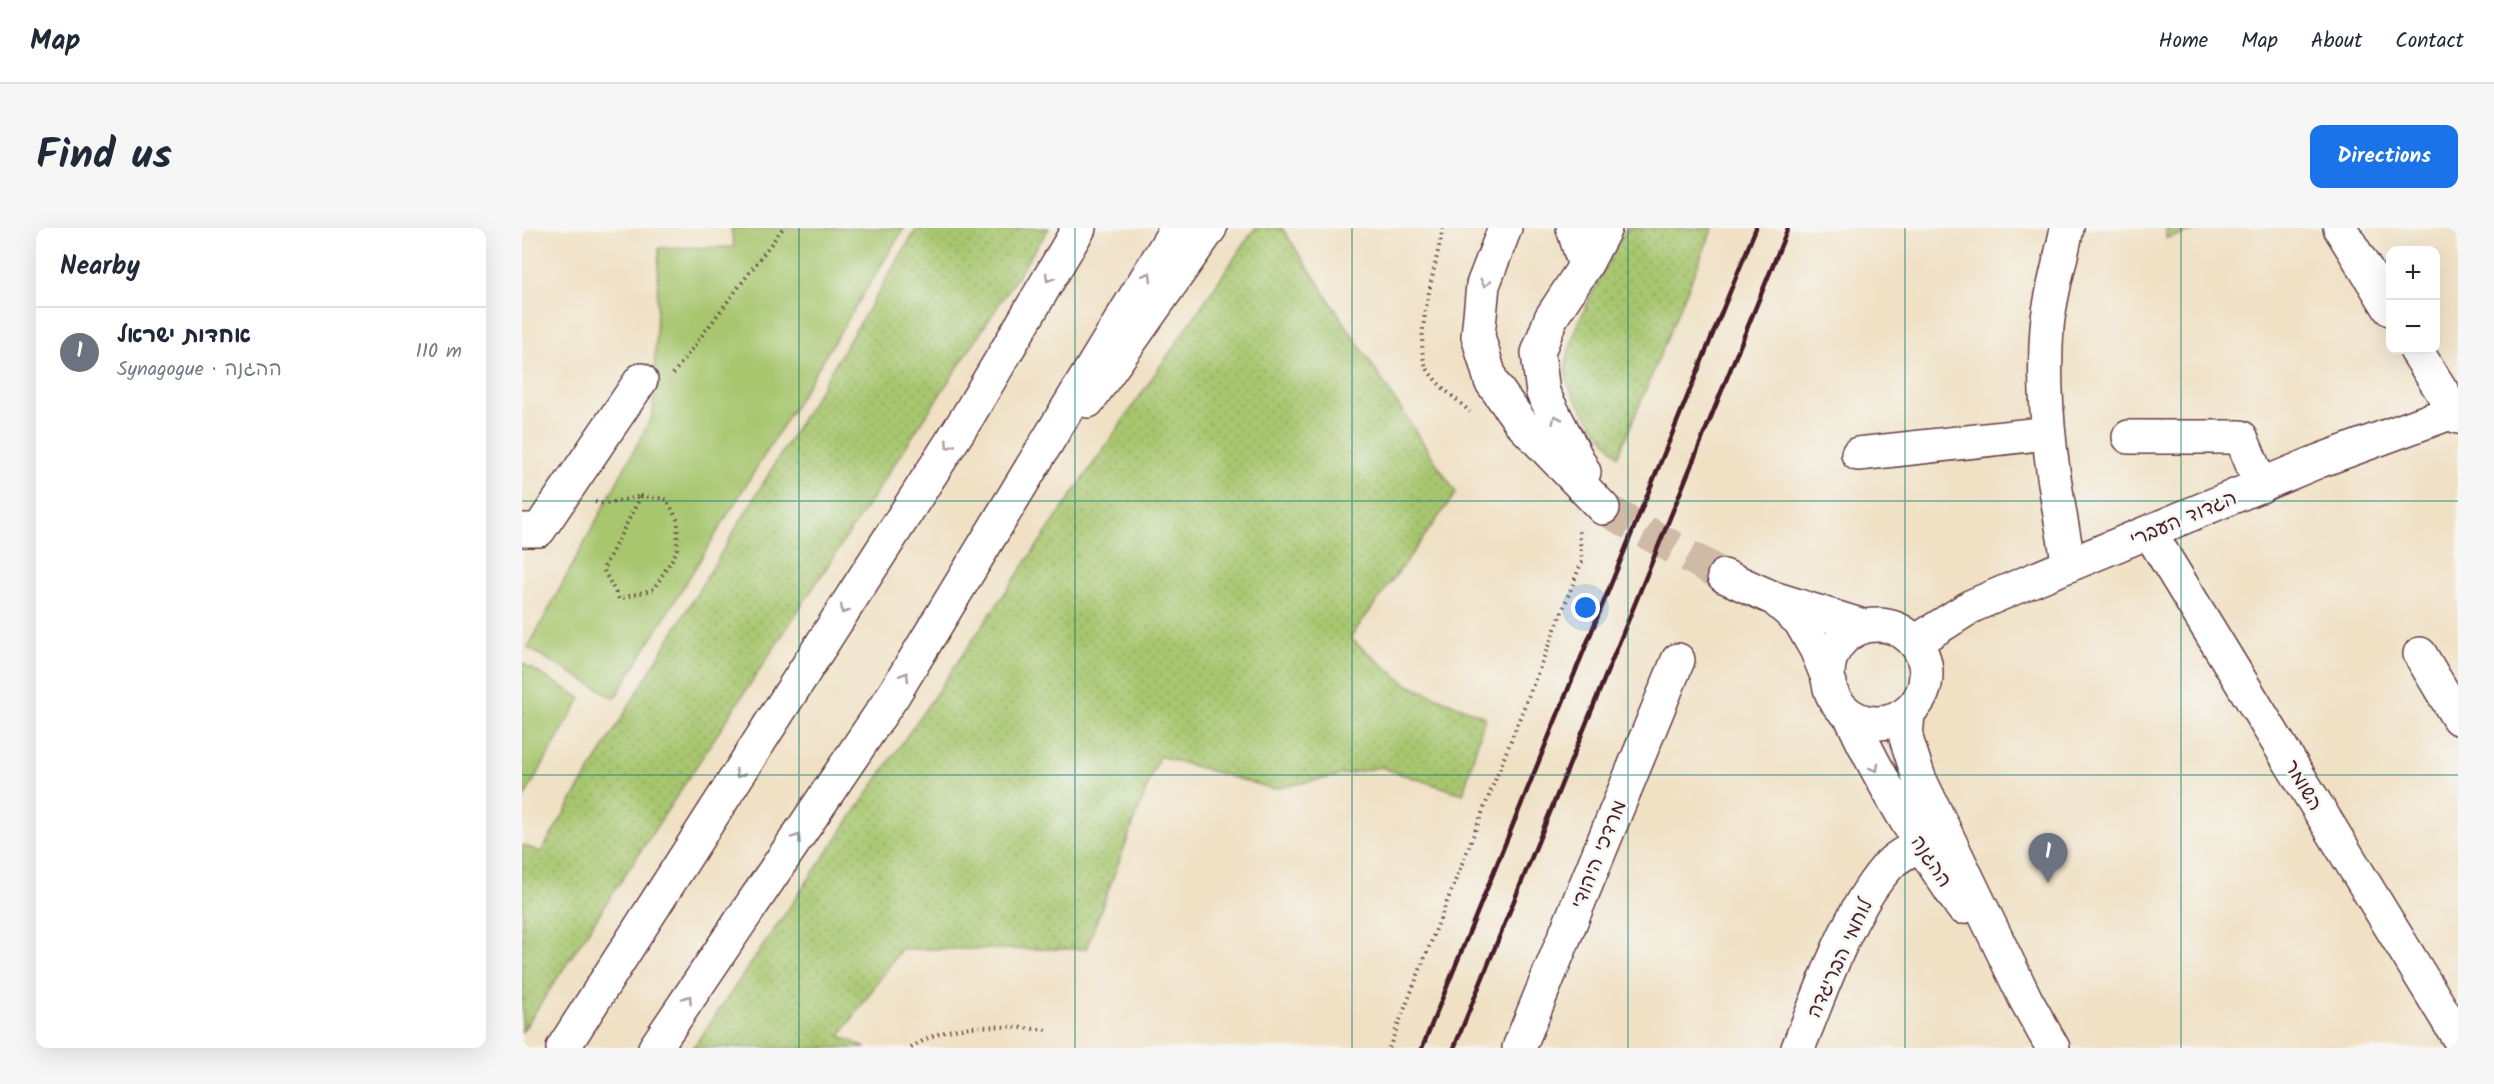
<!DOCTYPE html>
<meta charset="utf-8">
<style>
body{margin:0;font-family:Kalam,"Playpen Sans Hebrew",sans-serif;background:#f6f6f7;color:#1f2937}
.controls{position:absolute;right:18px;top:18px;display:grid;overflow:hidden;border-radius:12px;box-shadow:0 6px 24px #0002}
.controls button{width:54px;height:54px;display:grid;place-items:center;padding:0;border:0;border-bottom:2px solid #e0e1e3;background:#fff;color:#1f2937;font:30px sans-serif}
.you{position:absolute;left:1064px;top:380px;width:21px;height:21px;margin:-15px;border:4px solid #fff;border-radius:50%;background:#1a73e8;box-shadow:0 0 0 9px #1a73e833}
.badge{display:grid;place-items:center;width:39px;height:39px;border-radius:50%;background:#1a73e8;color:#fff;font-size:20px;font-weight:700}
.pin{position:absolute;translate:-50% -50px;filter:drop-shadow(0 2px 3px #0008)}
.pin::after{content:'';position:absolute;top:32px;width:21px;height:18px;background:inherit;clip-path:polygon(0 0,100% 0,50% 100%)}
.list{margin:0;padding:0;list-style:none}
h2{display:flex;justify-content:space-between;align-items:center;height:78px;margin:0;padding:0 24px;font-size:26px}
h2 small{font-size:20px;font-weight:400;color:#747a83}
.list li{display:grid;grid-template-columns:39px 1fr auto;gap:18px;align-items:center;box-sizing:border-box;height:90px;padding:0 24px;border-top:2px solid #e0e1e3}
.list b{display:block;font-size:22px;white-space:nowrap}
.list p{margin:0;font-size:20px;white-space:nowrap;color:#747a83}
.list em{font-size:20px;font-style:normal;color:#747a83}
.map{position:relative;flex:none;width:1936px;height:820px;overflow:hidden;border-radius:12px}
header{display:flex;align-items:center;gap:36px;box-sizing:border-box;height:84px;padding:0 30px;background:#fff;border-bottom:2px solid #e0e1e3}
header strong{font-size:28px}
nav{display:flex;gap:33px;margin-inline-start:auto;font-size:21px}
.intro{display:flex;align-items:center;justify-content:space-between;box-sizing:border-box;height:144px;padding:0 36px}
h1{margin:0;font-size:42px}
.button{padding:15px 27px;border-radius:12px;background:#1a73e8;color:#fff;font-size:21px;font-weight:700}
main{display:flex;gap:36px;padding:0 36px}
aside{flex:1;background:#fff;border-radius:12px;box-shadow:0 6px 24px #0002}
.map>svg:first-child{display:block}
.grass{fill:url(#grass-dots);stroke:#78724c;stroke-width:1.5}
.green{fill:#a7c66e;stroke:#78724c;stroke-width:1.5}
.lines{fill:none;stroke-linecap:round;stroke-linejoin:round}
.minor-tunnel{stroke:#cfbaa6;stroke-width:33;stroke-dasharray:33 16;stroke-linecap:butt}
.minor-casing{stroke:#633c42;stroke-width:36}
.highway-casing{stroke:#633c42;stroke-width:36}
.path{stroke:#633c42;stroke-width:4;stroke-dasharray:1.5 4.5;stroke-linecap:butt}
.minor{stroke:#fff;stroke-width:33}
.highway{stroke:#fff;stroke-width:33}
.rail{stroke:#4a1f2b;stroke-width:4.5}
.oneway{stroke:#ae9aa0}
.grid{fill:none;stroke:#0f766e;stroke-width:1.5;stroke-opacity:0.55}
.labels{text-anchor:middle;stroke-width:5;stroke-linejoin:round;paint-order:stroke}
.street-label{font-size:20px;fill:#4a1f2b;stroke:#f6f6f2}
</style>
<header>
<strong>Map</strong>
<nav><a>Home</a><a>Map</a><a>About</a><a>Contact</a></nav>
</header>
<div class="intro"><h1>Find us</h1><a class="button">Directions</a></div>
<main>
<aside>
<h2>Nearby<small></small></h2>
<ul class="list">
<li><span class="badge" style="background:#6b7280">1</span><div><b>אחדות ישראל</b><p>Synagogue · ההגנה</p></div><em>110 m</em></li>
</ul>
</aside>
<div class="map">
<svg width="1936" height="820" viewBox="0 0 1936 820">
<defs>
<pattern id="grass-dots" width="8" height="8" patternUnits="userSpaceOnUse" patternTransform="scale(1.5)"><rect width="8" height="8" fill="#a7c66e"/><path d="M2 2h.1M6 6h.1" fill="none" stroke="#8aa05b" stroke-width="1.8" stroke-linecap="round"/></pattern>
</defs>
<rect width="100%" height="100%" fill="#f6f6f2"/>
<filter id="ink" filterUnits="userSpaceOnUse"><feTurbulence type="fractalNoise" baseFrequency=".0167" numOctaves="2"/><feDisplacementMap in="SourceGraphic" scale="12" xChannelSelector="R" yChannelSelector="G"/><feConvolveMatrix kernelMatrix="1 2 1 2 8 2 1 2 1" color-interpolation-filters="sRGB"/></filter>
<filter id="wash" filterUnits="userSpaceOnUse"><feTurbulence type="fractalNoise" baseFrequency=".008" numOctaves="4" result="noise"/><feDisplacementMap in="SourceGraphic" scale="24" xChannelSelector="R" yChannelSelector="G"/><feGaussianBlur stdDeviation="1.35" result="paint"/><feColorMatrix in="noise" values="0 0 0 0 0 0 0 0 0 0 0 0 0 0 0 0 0 1.4 0 .05"/><feComposite in="paint" operator="in"/></filter>
<g filter="url(#wash)">
<rect width="100%" height="100%" fill="#f0e1c5"/>
<path class="grass" d="M395,0H527L0,804V617L19,624Z
M733,0H760L934,265L828,410L886,457L963,489L941,566L858,539L751,561L637,528L564,721H379L318,808L344,820H171Z
M1105,0H1191L1096,228C1082,209 1050,173 1045,152C1036,118 1089,31 1105,0Z
M1644,0H1686L1644,10Z"/>
<path class="green" d="M209,0H382L93,470L6,420L131,187L137,20L212,19Z
M0,435L59,470L0,573Z"/>
</g>
<g filter="url(#ink)">
<g class="lines">
<path class="minor-tunnel" d="M1081,280L1202,348"/>
<g class="minor-casing">
<path id="minor" d="M983,0L961,57L956,108L969,153L999,195L1081,280
M1051,0L1063,38
M1545,0C1539,32 1528,66 1525,99C1519,181 1532,257 1547,337
M1818,0L1868,81
M1894,122L1936,189
M566,173L688,0
M1607,209H1719L1739,258
M1336,226L1526,205
M1062,244L1021,165L1016,125L1029,90L1063,38L1083,0
M0,302H17L119,152
M1628,305L1936,809
M1202,348L1251,370L1341,398
M1255,373L1278,393L1294,421L1308,455
M1306 446a49 49 0 1 1 98 0a49 49 0 1 1-98 0Z
M1393,414L1450,378L1499,357L1797,233L1936,182
M1898,426L1936,490
M1386,485L1384,510L1397,550L1504,772L1531,820
M1328,487C1359,555 1398,617 1440,679
M997,820L1156,432
M1276,820C1299,765 1327,679 1368,636C1380,624 1401,616 1416,608"/>
</g>
<g class="highway-casing">
<path id="highway" d="M41,820L446,188L557,0
M133,820L372,466L655,0"/>
</g>
<path class="path" d="M921,0C915,33 894,103 902,133C908,153 934,170 948,184
M151,146L261,0
M119,268L145,271L156,293L155,323L132,361L97,371L81,341Z
M73,274L83,276L119,268
M389,820C432,790 479,799 528,802
M867,820L1060,333L1057,303"/>
<use href="#minor" class="minor"/>
<use href="#highway" class="highway"/>
<path class="rail" d="M900,820L1234,0
M932,820L1266,0"/>
</g>
<defs><path id="oneway-chevron" d="M-2-3.5L2.5 0L-2 3.5" fill="none" stroke-width="1.6" stroke-linecap="round" stroke-linejoin="round" transform="scale(1.5)"/></defs>
<g class="oneway">
<use href="#oneway-chevron" transform="translate(626 48) rotate(-59)"/>
<use href="#oneway-chevron" transform="translate(527 50) rotate(121)"/>
<use href="#oneway-chevron" transform="translate(963 55) rotate(104)"/>
<use href="#oneway-chevron" transform="translate(1034 191) rotate(-116)"/>
<use href="#oneway-chevron" transform="translate(427 217) rotate(123)"/>
<use href="#oneway-chevron" transform="translate(322 382) rotate(123)"/>
<use href="#oneway-chevron" transform="translate(383 448) rotate(-59)"/>
<use href="#oneway-chevron" transform="translate(1353 540) rotate(61)"/>
<use href="#oneway-chevron" transform="translate(217 546) rotate(123)"/>
<use href="#oneway-chevron" transform="translate(275 610) rotate(-56)"/>
<use href="#oneway-chevron" transform="translate(166 771) rotate(-56)"/>
</g>
</g>
<path class="grid" d="M277,0V820M553,0V820M830,0V820M1106,0V820M1383,0V820M1659,0V820M0,273H1936M0,547H1936"/>
<g class="labels">
<g class="street-label">
<text transform="translate(1661 290) rotate(-23)" y="7">הגדוד העברי</text>
<text transform="translate(1782 557) rotate(59)" y="7">השומר</text>
<text transform="translate(1076 626) rotate(-68)" y="7">מרדכי היהודי</text>
<text transform="translate(1410 633) rotate(57)" y="7">ההגנה</text>
<text transform="translate(1317 730) rotate(-65)" y="7">לוחמי הבריגדה</text>
</g>
</g>
</svg>
<div class="controls">
<button>+</button>
<button>−</button>
</div>
<div class="you"></div>
<div class="pin badge" style="left:1526px;top:655px;background:#6b7280">1</div>
</div>
</main>
